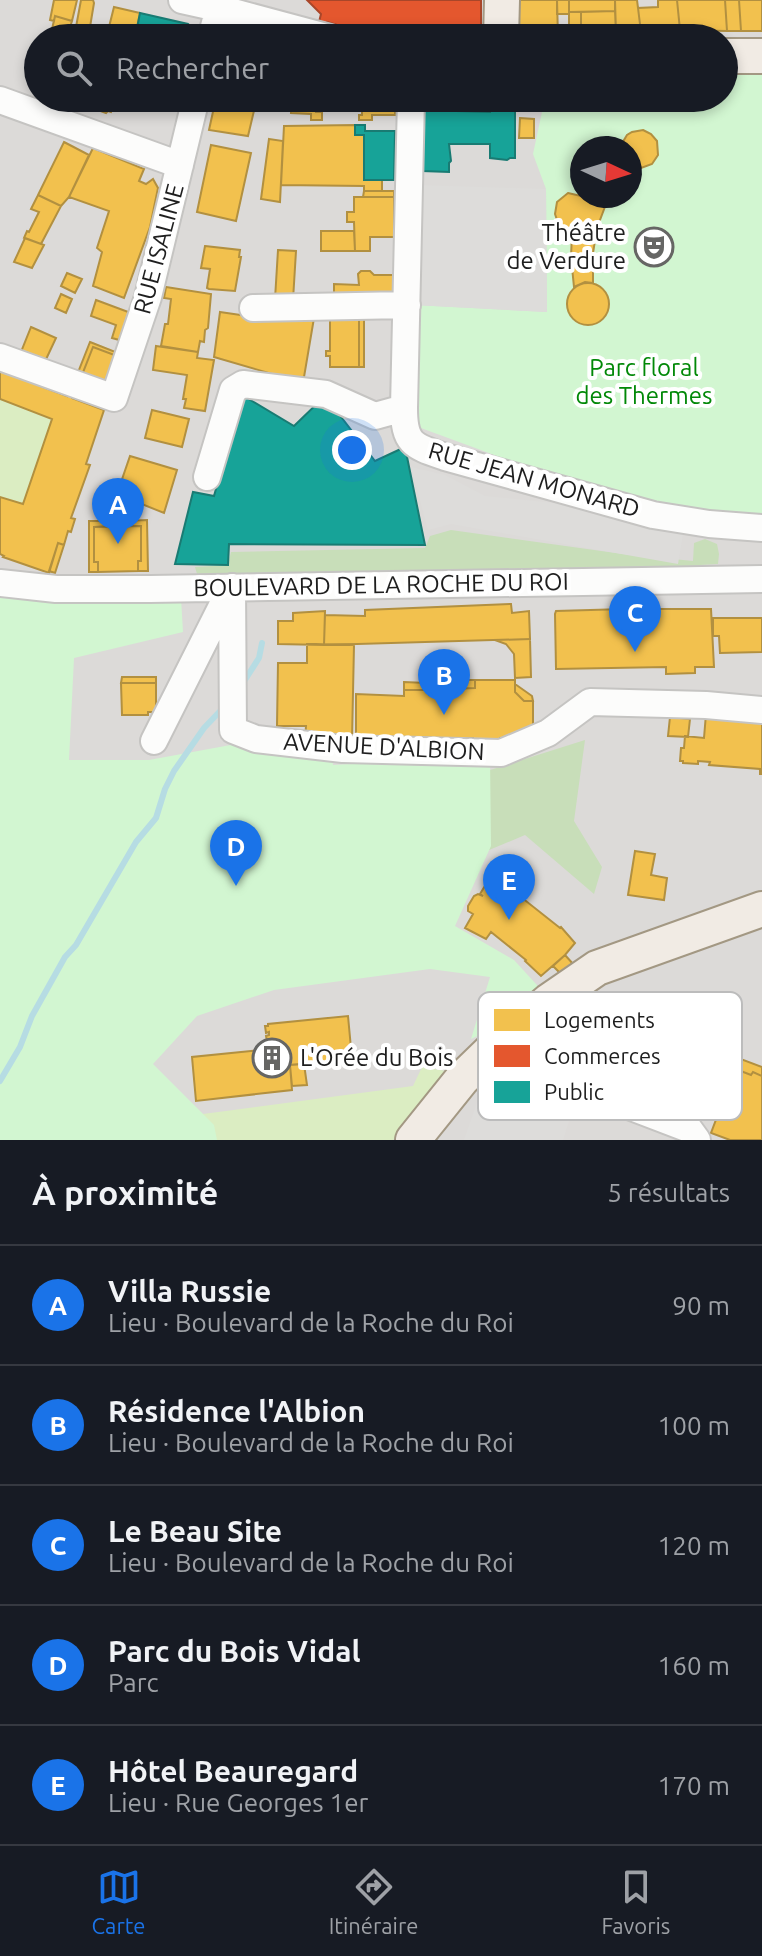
<!DOCTYPE html>
<html lang="fr">
<meta charset="utf-8">
<style>
body{margin:0;font-family:Ubuntu,sans-serif;background:#20242c;color:#f1f3f6}
.compass{position:absolute;left:570px;top:136px;width:72px;height:72px;border-radius:50%;background:#171b24;box-shadow:0 4px 12px #0003;rotate:94deg}
.you{position:absolute;left:352px;top:450px;width:28px;height:28px;margin:-20px;border:6px solid #fff;border-radius:50%;background:#1a73e8;box-shadow:0 0 0 12px #1a73e833}
.badge{display:grid;place-items:center;width:52px;height:52px;border-radius:50%;background:#1a73e8;color:#fff;font-size:26px;font-weight:700}
.pin{position:absolute;translate:-50% -66px;filter:drop-shadow(0 2px 4px #0008)}
.pin::after{content:'';position:absolute;top:42px;width:28px;height:24px;background:inherit;clip-path:polygon(0 0,100% 0,50% 100%)}
.list{margin:0;padding:0;list-style:none}
h2{display:flex;justify-content:space-between;align-items:center;height:104px;margin:0;padding:0 32px;font-size:34px}
h2 small{font-size:26px;font-weight:400;color:#9ea1a6}
.list li{display:grid;grid-template-columns:52px 1fr auto;gap:24px;align-items:center;box-sizing:border-box;height:120px;padding:0 32px;border-top:2px solid #363941}
.list b{display:block;font-size:30px;white-space:nowrap}
.list p{margin:0;font-size:26px;white-space:nowrap;color:#9ea1a6}
.list em{font-size:26px;font-style:normal;color:#9ea1a6}
.icon{flex:none;width:44px;height:44px;fill:none;stroke:currentColor;stroke-width:2;stroke-linecap:round;stroke-linejoin:round}
.map{position:relative;flex:none;width:762px;height:1140px;overflow:hidden}
.search{position:absolute;background:#171b24;box-shadow:0 4px 12px #0003;left:24px;right:24px;top:24px;height:88px;display:flex;align-items:center;gap:20px;box-sizing:border-box;padding:0 28px;border-radius:44px;color:#9ea1a6;font-size:30px}
.sheet{height:704px;background:#171b24}
nav{display:flex;justify-content:space-around;align-items:center;box-sizing:border-box;height:112px;border-top:2px solid #363941;background:#171b24;font-size:22px;color:#9ea1a6}
nav a{display:grid;justify-items:center;gap:4px}
nav .on{color:#1a73e8}
.map>svg:first-child{display:block}
.residential{fill:#dcdad8;fill-rule:evenodd}
.grass{fill:#dbedc2}
.forest{fill:#c8deb9}
.park{fill:#d2f6d1;fill-rule:evenodd}
.parking{fill:#dddcda}
.homes{fill:#f2c14e;stroke:#b29040;stroke-width:2}
.shops{fill:#e4572e;stroke:#a94629;stroke-width:2}
.public{fill:#17a398;stroke:#197b73;stroke-width:2}
.lines{fill:none;stroke-linecap:round;stroke-linejoin:round}
.stream{stroke:#b6dce3;stroke-width:6}
.minor-casing{stroke:#c5c4c2;stroke-width:30}
.major-casing{stroke:#a39883;stroke-width:38}
.minor{stroke:#fcfcfb;stroke-width:26}
.major{stroke:#f1ebe4;stroke-width:34}
.labels{text-anchor:middle;stroke-width:8;stroke-linejoin:round;paint-order:stroke}
.poi-label{font-size:24px;fill:#1e1e1e;stroke:#fff;text-anchor:end}
.street-label{font-size:24px;fill:#1e1e1e;stroke:#fff}
.park-label{font-size:24px;fill:#018807;stroke:#fff}
.key{fill:#fff;stroke:#bcbcbc;stroke-width:2}
.key-label{font-size:22px;fill:#1e1e1e}
</style>
<div class="map">
<svg width="762" height="1140" viewBox="0 0 762 1140">
<rect width="100%" height="100%" fill="#edebe6"/>
<path class="residential" d="M0,0H762V1140H0ZM38,38H724V98H38ZM582,148H630V196H582Z"/>
<path class="grass" d="M0,399L52,419L23,504L0,497Z
M152,1065L203,1114L413,1086L422,1067L452,1072L393,1140H151Z"/>
<path class="forest" d="M451,530L623,554L693,561L694,543L705,539L717,544L719,554L718,564L700,565V574L230,575L197,574L195,567L228,565L231,552L425,548L430,536Z
M585,740L574,821L602,867L594,894L525,835L475,856L468,777Z"/>
<path class="park" d="M724,65H762V520L595,492L410,424L414,305L547,312L546,189L533,154L545,98H724ZM582,148H630V196H582Z
M0,595L181,598L183,632L74,658L69,760H149L236,744L331,748L333,765L490,757L491,846L455,926L514,960L547,996L526,1014L471,1039L490,977L430,969L274,990L197,1016L153,1064L214,1125L217,1140H0Z"/>
<path class="parking" d="M418,185L546,189L547,312L414,305Z
M411,467L445,475L485,496L555,503L568,497L683,534L678,564L451,524L428,530Z
M481,1091L570,1118L563,1140H464Z"/>
<path class="homes" d="M54,0H77L72,21L55,16L54,21L50,20Z
M81,0H93L94,3L89,33L79,31L80,27H76Z
M516,0H557L558,37L518,38L516,36Z
M557,0H569V14H557Z
M569,0H615V11L569,12Z
M615,0H637L641,32L616,33Z
M658,0H677L680,30L641,32L638,8L658,7Z
M677,0H725L727,31L680,30Z
M725,0H739L741,31H727Z
M739,0H762V31H741Z
M114,7L140,13L135,38H121L107,35Z
M615,11L616,33L581,35V12Z
M569,12H581V35L569,36Z
M55,16L72,21L69,30L73,31L74,38H50Z
M116,98L111,112L108,111L106,113L98,110V108L76,102L74,99Z
M216,98H257L248,136L209,130Z
M292,98H317L316,112H322V120H311V114L291,113Z
M328,98H362V109H328Z
M362,98H395V115H372V120H359V115H362Z
M520,118L534,119V138H519Z
M355,125V135H364V180H382V191H364V186L281,185L284,126Z
M643,130L651,134L657,141L658,155L652,164L641,168H635L630,166V148H621V145L627,135L632,132Z
M269,139L283,141L280,202L261,199Z
M64,142L89,155L69,197L61,206L38,195Z
M211,145L251,153L236,221L197,212Z
M93,148L144,169L139,181L146,184L153,179L158,188L150,227L124,298L93,286L102,252L97,248L109,211L69,197Z
M364,191H394V197H363Z
M568,193L581,196H609L597,228L593,253V283L585,282L574,287L571,257L572,233L559,226L555,214L557,202Z
M38,195L61,206L41,244L24,238L27,231L29,232L39,212L31,209Z
M354,197H394V237H370V251H355L354,222H347V212H354Z
M321,231H354L355,251H321Z
M25,238L44,245L32,268L14,262Z
M205,246L240,250L239,257H241L235,291L209,289L207,288L210,269L201,268Z
M278,250L296,251L293,300L275,299Z
M361,271H370L374,275H394V301H334V284L359,285L358,274Z
M67,273L82,279L75,293L61,286Z
M567 304a21 21 0 1 1 42 0a21 21 0 1 1-42 0Z
M166,287L211,294L208,328L205,330L204,342L200,341L198,352L161,346L165,324H168L171,299L164,298Z
M61,294L72,299L66,313L55,308Z
M96,300L139,316L123,341L112,338L116,325L91,316Z
M220,312L276,320L314,318L303,383L214,357Z
M330,318H359V367H330V356H326V351H330Z
M359,318H364V367H359Z
M31,327L56,338L41,370L21,352Z
M90,342L118,353L117,356L93,347L82,375H77Z
M156,346L198,352L197,358L214,360L205,411L184,408L186,399H183L187,375L153,370Z
M93,347L117,356L106,384L82,375Z
M0,370L35,384L36,382L41,384L40,386L67,396V394L72,396V398L104,410L86,464L90,465L71,518L75,519L71,532L68,531L64,545L58,543L49,573L3,557L4,556L0,554V497L23,504L52,419L0,399Z
M152,410L189,419L182,447L145,438Z
M130,456L177,470L164,513L117,494Z
M109,517H125V521L147,520L148,571H138V561H141V526H110L94,527V562H98V572H89V521H109Z
M141,526V561H138V571L98,572V562H94V527Z
M58,543L64,545L55,573L49,571Z
M511,604L512,613L529,611L530,639L324,645L325,615L365,616V610Z
M625,609L628,612L629,619H639V612L643,609H711L714,667H695V673L666,674V667L556,669L555,614L556,611Z
M325,611L324,645L278,644V621H293V613Z
M713,618H762V652L720,653L719,636H713Z
M530,639L531,677L515,678L514,654L506,644L495,640Z
M307,644L354,645L352,740H305L306,726H277L278,663H307Z
M122,677H156V683H121Z
M462,680H475V688L450,689V685L454,681Z
M475,680H515V692L524,701H533V730L515,738H500V740H473V738L427,740V738H406L356,741V694L404,696V690H429V695L450,696V689L475,688Z
M404,682L426,683L429,684V690H404Z
M121,683H156V712H148V715H122Z
M515,684L532,696L533,701H524L515,692Z
M706,714L762,719V774H760V769L709,765L710,762L698,761V764L683,763V761H680L681,748H684L685,736L704,738Z
M670,717L690,719L688,737L668,736Z
M635,851L655,854L651,875L667,878L664,900L628,895Z
M491,876L514,888L512,890L560,928L561,927L575,943L565,955L541,976L525,961L526,960L491,932L486,939L465,928L473,914L468,911V906L474,896L478,894L483,896L480,894Z
M565,955L574,965L563,976L553,966Z
M591,994H594L598,1001L593,1007L583,1036L592,1039L600,1015L626,1025L625,1027L670,1044L671,1042L708,1056L707,1058L751,1075L753,1072L762,1076V1140H730L711,1133L720,1109L584,1059L589,1046L574,1040L587,1005L586,1001Z
M607,1009L723,1049L722,1052L762,1067V1076L753,1072L751,1075L707,1058L708,1056L671,1042L670,1044L625,1027L626,1025L604,1017Z
M348,1016L352,1059L290,1065L292,1090L196,1101L192,1057L271,1049L270,1041H267L266,1036L269,1035V1032L266,1033L265,1026H268V1024Z
M304,1064L307,1085L292,1086L290,1065Z"/>
<path class="shops" d="M307,0H481V34L443,35V32H435V36L371,38L365,36V33L355,30L354,33L336,28L337,25L327,22L326,24L319,22L321,14Z"/>
<path class="public" d="M140,13L188,24L194,30L191,38H135Z
M143,98H177L175,109Z
M423,104H457V111L490,112V108H515V158H510L507,160L490,158V144H449L451,161L449,163V172L422,171Z
M355,125H365V131H395L394,180H364V135H355Z
M242,395L294,426L325,396L375,461L405,447L425,545L229,544L228,565L175,564L193,492L214,496Z"/>
<g class="lines">
<path class="stream" d="M243,683L259,658L262,643
M0,1081L20,1047L32,1016L65,957L76,945L136,842L156,818L165,789L174,771L204,728L224,707"/>
<g class="minor-casing">
<path id="minor" d="M182,0L218,8L330,38
M211,38L221,0
M411,98L404,408C404,444 413,446 445,457L653,515L709,524L762,528
M0,100L180,165
M253,308L407,305
M0,357L114,398L148,297L196,98
M207,477L233,390L243,384L326,394L375,416L404,408
M0,583L56,589H150L762,579
M232,587L233,730L256,739L343,749L501,753L548,733L590,702L706,705L762,710
M154,741L230,590
M495,1047L545,1074L689,1129L697,1140"/>
</g>
<g class="major-casing">
<path id="major" d="M501,38L502,0
M724,56H762
M413,1140L462,1079L495,1047L549,1001L597,968L762,909"/>
</g>
<use href="#minor" class="minor"/>
<use href="#major" class="major"/>
</g>
<defs>
<g id="theatre-ring" transform="scale(2)"><circle r="9.5" fill="#fff" stroke="#666664" stroke-width="1.5"/><path d="M-5-5.5Q0-4 5-5.5V0Q5 5 0 6Q-5 5-5 0ZM-3.3-2.5H-1v1.5H-3.3ZM1-2.5H3.3v1.5H1ZM-2.8 1Q0 5.5 2.8 1Z" fill="#666664"/></g>
<g id="building-ring" transform="scale(2)"><circle r="9.5" fill="#fff" stroke="#666664" stroke-width="1.5"/><path d="M-4-6H4V6H1V3H-1V6H-4ZM-2.5-4.3h1.7v1.8h-1.7ZM.8-4.3h1.7v1.8H.8ZM-2.5-1h1.7V.8h-1.7ZM.8-1h1.7V.8H.8Z" fill="#666664"/></g>
</defs>
<g fill-rule="evenodd">
<use href="#theatre-ring" x="654" y="247"/>
<use href="#building-ring" x="272" y="1058"/>
</g>
<g class="labels">
<g class="poi-label">
<text x="626" y="241">Théâtre<tspan x="626" dy="28">de Verdure</tspan></text>
<text x="300" y="1066" text-anchor="start">L'Orée du Bois</text>
</g>
<g class="street-label">
<text transform="translate(159 249) rotate(-75)" y="8">RUE ISALINE</text>
<text transform="translate(534 480) rotate(16)" y="8">RUE JEAN MONARD</text>
<text transform="translate(381 585) rotate(-1)" y="8">BOULEVARD DE LA ROCHE DU ROI</text>
<text transform="translate(384 747) rotate(3)" y="8">AVENUE D'ALBION</text>
</g>
<g class="park-label">
<text x="644" y="376">Parc floral<tspan x="644" dy="28">des Thermes</tspan></text>
</g>
</g>
<rect x="478" y="992" width="264" height="128" rx="12" class="key"/>
<rect x="494" y="1009" width="36" height="22" fill="#f2c14e"/>
<rect x="494" y="1045" width="36" height="22" fill="#e4572e"/>
<rect x="494" y="1081" width="36" height="22" fill="#17a398"/>
<g class="key-label">
<text x="544" y="1028">Logements</text>
<text x="544" y="1064">Commerces</text>
<text x="544" y="1100">Public</text>
</g>
</svg>
<svg class="compass" viewBox="-18 -18 36 36"><path d="M0-13l5 13h-10z" fill="#e53935"/><path d="M0 13l5-13h-10z" fill="#9ea1a6"/></svg>
<div class="you"></div>
<div class="pin badge" style="left:118px;top:544px">A</div>
<div class="pin badge" style="left:444px;top:715px">B</div>
<div class="pin badge" style="left:635px;top:652px">C</div>
<div class="pin badge" style="left:236px;top:886px">D</div>
<div class="pin badge" style="left:509px;top:920px">E</div>
<div class="search"><svg class="icon" aria-label="search" viewBox="0 0 24 24"><circle cx="10" cy="10" r="6"/><path d="M15 15l6 6"/></svg>Rechercher</div>
</div>
<section class="sheet">
<h2>À proximité<small>5 résultats</small></h2>
<ul class="list">
<li><span class="badge">A</span><div><b>Villa Russie</b><p>Lieu · Boulevard de la Roche du Roi</p></div><em>90 m</em></li>
<li><span class="badge">B</span><div><b>Résidence l'Albion</b><p>Lieu · Boulevard de la Roche du Roi</p></div><em>100 m</em></li>
<li><span class="badge">C</span><div><b>Le Beau Site</b><p>Lieu · Boulevard de la Roche du Roi</p></div><em>120 m</em></li>
<li><span class="badge">D</span><div><b>Parc du Bois Vidal</b><p>Parc</p></div><em>160 m</em></li>
<li><span class="badge">E</span><div><b>Hôtel Beauregard</b><p>Lieu · Rue Georges 1er</p></div><em>170 m</em></li>
</ul>
</section>
<nav>
<a class="on"><svg class="icon" aria-label="map" viewBox="0 0 24 24"><path d="M3 6l6-2 6 2 6-2v14l-6 2-6-2-6 2zM9 4v14M15 6v14"/></svg>Carte</a>
<a><svg class="icon" aria-label="directions" viewBox="0 0 24 24"><path d="M12 3l9 9-9 9-9-9zM9 14v-3h6M13 9l2 2-2 2"/></svg>Itinéraire</a>
<a><svg class="icon" aria-label="saved" viewBox="0 0 24 24"><path d="M7 4h10v16l-5-4-5 4z"/></svg>Favoris</a>
</nav>
